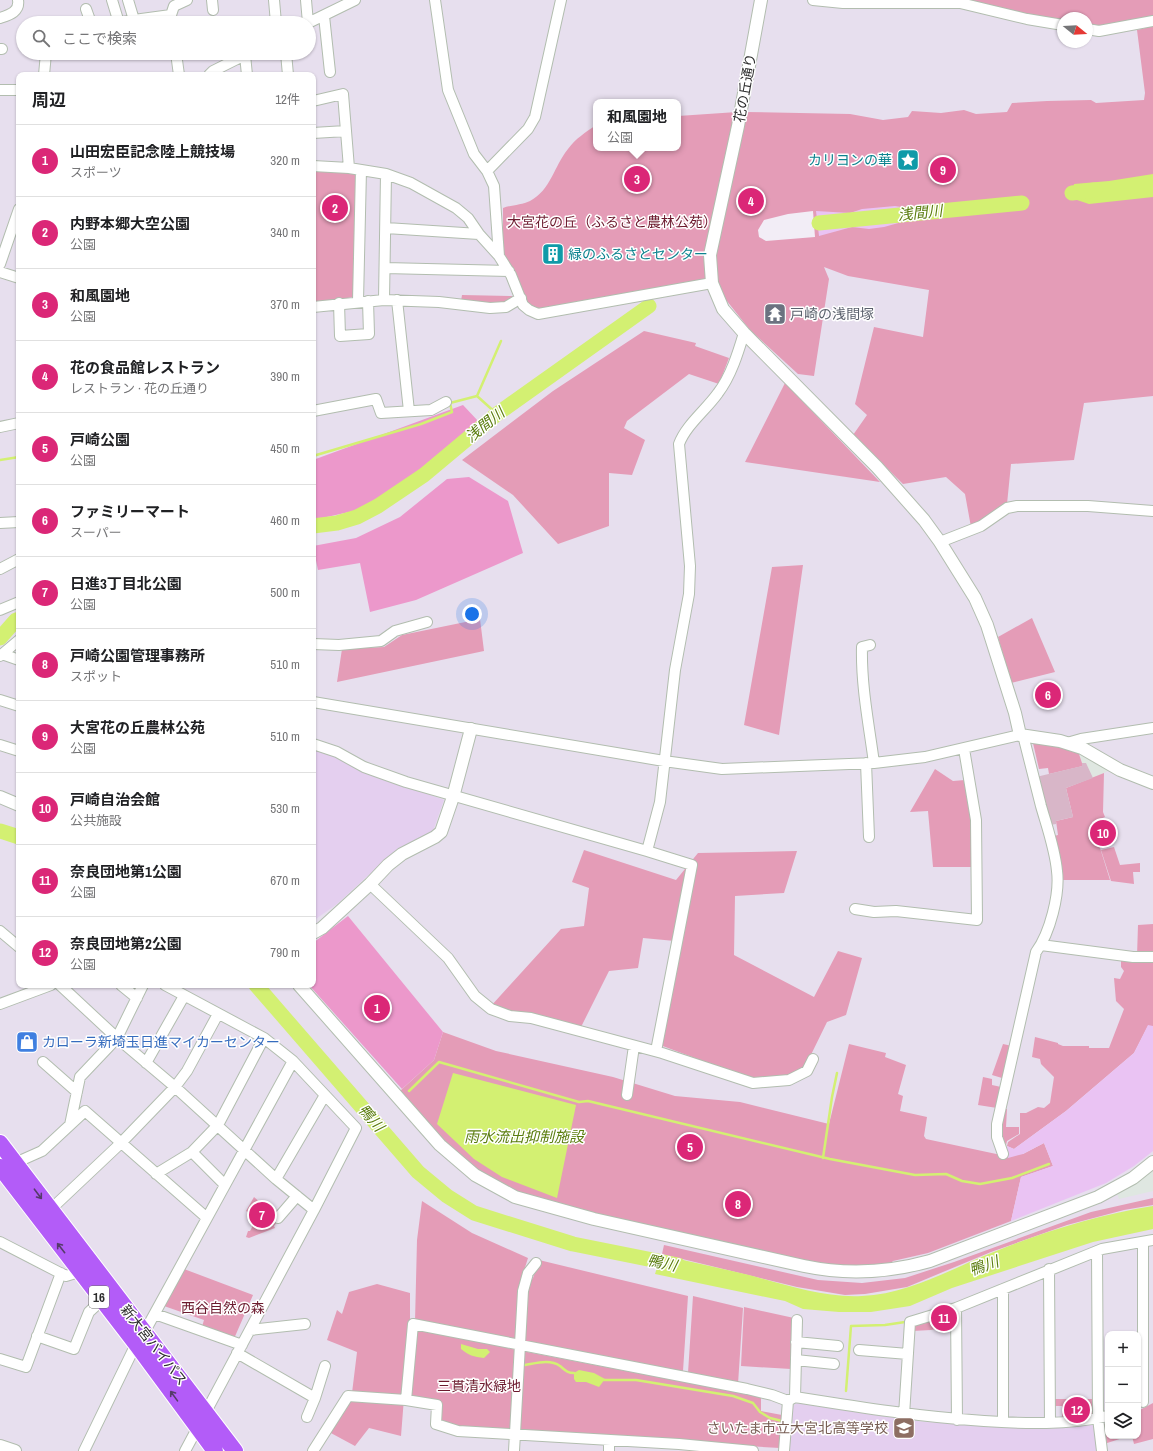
<!DOCTYPE html>
<html lang="ja">
<meta charset="utf-8">
<style>
body{margin:0;font-family:"Archivo Narrow","Noto Sans JP",sans-serif;background:#f2f2f2;color:#202124}
.controls{position:absolute;right:12px;bottom:12px;display:grid;overflow:hidden;border-radius:8px;box-shadow:0 1px 3px #0004}
.controls button{width:36px;height:36px;display:grid;place-items:center;padding:0;border:0;border-bottom:1px solid #e0e0e0;background:#fff;color:#202124;font:20px sans-serif}
.compass{position:absolute;left:1057px;top:12px;width:36px;height:36px;border-radius:50%;background:#fff;box-shadow:0 1px 3px #0004;rotate:108deg}
.you{position:absolute;left:472px;top:614px;width:14px;height:14px;margin:-10px;border:3px solid #fff;border-radius:50%;background:#1a73e8;box-shadow:0 0 0 6px #1a73e833}
.badge{display:grid;place-items:center;width:26px;height:26px;border-radius:50%;background:#db2777;color:#fff;font-size:13px;font-weight:700}
.pin{position:absolute;translate:-50% -50%;border:2px solid #fff;box-shadow:0 1px 4px #0006}
.popup{position:absolute;left:593px;top:99px;width:88px;height:52px;box-sizing:border-box;display:grid;place-content:center;border-radius:8px;background:#fff;filter:drop-shadow(0 1px 3px #0005);font-size:13px;white-space:nowrap;color:#757577}
.popup b{font-size:15px;color:#202124}
.popup::after{content:'';position:absolute;left:50%;top:100%;margin-left:-8px;border:8px solid transparent;border-top-color:#fff}
.list{margin:0;padding:0;list-style:none}
h2{display:flex;justify-content:space-between;align-items:center;height:52px;margin:0;padding:0 16px;font-size:17px}
h2 small{font-size:13px;font-weight:400;color:#757577}
.list li{display:grid;grid-template-columns:26px 1fr auto;gap:12px;align-items:center;box-sizing:border-box;height:72px;padding:0 16px;border-top:1px solid #e0e0e0}
.list b{display:block;font-size:15px;white-space:nowrap}
.list p{margin:0;font-size:13px;white-space:nowrap;color:#757577}
.list em{font-size:13px;font-style:normal;color:#757577}
.icon{flex:none;width:22px;height:22px;fill:none;stroke:currentColor;stroke-width:2;stroke-linecap:round;stroke-linejoin:round}
.map{position:relative;flex:none;width:1153px;height:1451px;overflow:hidden}
.search{position:absolute;background:#fff;box-shadow:0 1px 3px #0004;left:16px;top:16px;width:300px;height:44px;display:flex;align-items:center;gap:10px;box-sizing:border-box;padding:0 14px;border-radius:22px;color:#757577;font-size:15px}
.panel{position:absolute;background:#fff;box-shadow:0 1px 3px #0004;left:16px;top:72px;width:300px;height:916px;border-radius:8px}
.map>svg:first-child{display:block}
.industrial{fill:#dfe7e1}
.education{fill:#e4cfef}
.green{fill:#e49cb7}
.sand{fill:#eac3f3}
.cemetery{fill:#d8b6c8}
.pitch{fill:#ec98cb}
.plaza{fill:#f2edf6}
.water{fill:#d3f072}
.lines{fill:none;stroke-linecap:round;stroke-linejoin:round}
.stream{stroke:#d3f072;stroke-width:2.5}
.river{stroke:#d3f072;stroke-width:15}
.minor-casing{stroke:#b2bdaf;stroke-width:12}
.tertiary-casing{stroke:#b2bdaf;stroke-width:14}
.trunk-casing{stroke:#fff;stroke-width:18}
.minor{stroke:#fff;stroke-width:10}
.tertiary{stroke:#fff;stroke-width:12}
.trunk{stroke:#b35cf8;stroke-width:16}
.oneway{stroke:#553b6a}
.labels{text-anchor:middle;stroke-width:3;stroke-linejoin:round;paint-order:stroke}
.shield{fill:#fff;stroke:#6c6c6c;stroke-width:1}
.shield-label{font-size:13px;font-weight:bold;fill:#2d2d2d}
.street-label{font-size:14px;fill:#2d2d2d;stroke:#fff}
.culture-label{font-size:14px;fill:#0d838f;stroke:#fff;text-anchor:end}
.park-label{font-size:14px;fill:#6c1a2e;stroke:#fff}
.worship-label{font-size:14px;fill:#5b616d;stroke:#fff;text-anchor:start}
.shop-label{font-size:14px;fill:#366cbe;stroke:#fff;text-anchor:start}
.education-label{font-size:14px;fill:#785e54;stroke:#fff;text-anchor:end}
.water-label{font-size:15px;font-style:italic;fill:#5a7d0e;stroke:#fff}
</style>
<div class="map">
<svg width="1153" height="1451" viewBox="0 0 1153 1451">
<rect width="100%" height="100%" fill="#e7dfee"/>
<path class="industrial" d="M1079,754L1092,760L1110,770L1093,778L1086,764L1082,763Z
M1153,1167V1191L1119,1199L1117,1193Z"/>
<path class="education" d="M313,747L335,755L360,769L444,800L433,831L387,858L337,904L313,921Z
M797,1403L924,1422L1049,1429L1092,1423L1095,1426L1099,1451H789L792,1407Z"/>
<path class="green" d="M946,0H1153V21L1087,29V18H1063V25Z
M1153,26V396L1084,403L1074,460L1011,464L1007,504L971,527L965,494L946,477L903,484L853,435L867,415L855,404L874,327L923,337L929,290L848,276L824,267L829,279L814,376L798,374L750,330L719,291L715,255L745,112L850,114L883,120L908,117L912,111L941,113L964,110L976,114L1007,112L1012,103L1047,101L1091,100L1096,103L1144,100L1145,93L1137,30Z
M737,112C732,133 729,154 723,175C714,213 705,240 708,280L539,311L528,306L503,251V208C511,205 522,205 530,201C551,190 554,166 568,149C575,139 586,132 596,125V148H678V116Z
M313,169L359,173L354,297L313,303Z
M462,295L512,296V301L500,305L461,301Z
M644,331L696,343L695,346L729,358L719,384L689,374L627,421L624,428L645,440L632,475L609,473V526L558,544L513,495L462,460L553,391Z
M785,383L880,482L745,462Z
M803,565L779,735L744,725L772,567Z
M1032,618L1055,672L1011,683L998,637Z
M480,619L484,651L337,682L342,649L384,647L402,635Z
M1033,743C1049,744 1064,747 1079,754L1083,766L1049,774L1048,768L1039,769Z
M935,769L953,781L965,780L973,821V867H933L928,811L910,812Z
M1104,773L1103,812L1105,817L1092,822L1110,880H1062L1061,861L1054,836L1058,835L1056,821L1073,817L1066,788Z
M1114,847L1120,865L1140,863V872H1133L1134,884L1111,881L1101,850Z
M584,850L676,880L698,853L797,851L784,893L735,896L734,955L814,997L838,951L862,958L846,1015L827,1022L805,1067L789,1076L754,1080L660,1045L675,941L643,938L638,968L609,971L581,1027L530,1013L511,1012L491,1006L561,929L584,926L589,888L572,882Z
M1153,924V955L1137,956L1138,925Z
M1121,957L1153,959V1026H1148L1134,1053L1066,1111L1014,1149L1007,1146L1008,1142L1020,1134V1113H1026L1038,1107L1044,1108L1050,1103L1054,1077L1041,1064L1040,1059L1032,1057L1035,1037L1058,1043V1044L1063,1046H1089V1048H1109L1124,1009L1116,1001L1114,978L1120,979L1124,971L1121,967Z
M443,1032L496,1051L613,1077L675,1096L740,1102L829,1124L849,1044L886,1053L885,1057L906,1065L898,1094L903,1096L900,1111L927,1117L924,1136L926,1139L1001,1155L1023,1154L1044,1143L1053,1166L1021,1177L1011,1221L928,1253L893,1261L888,1266L868,1268L804,1263L525,1197L493,1181L452,1151L400,1091L434,1060Z
M1003,1044L1012,1046L1005,1075L1002,1078L992,1075Z
M983,1077L992,1079V1085L1001,1087L997,1108L978,1105Z
M1002,1109H1007L1006,1127H1019V1134L1007,1141L1006,1145L1000,1133Z
M254,1197L279,1219L274,1226L275,1228L249,1238L246,1237L248,1231H250L257,1218L246,1211Z
M1153,1198V1205L1124,1210L1067,1225L991,1252L907,1287L865,1294L845,1295L797,1287L662,1254L664,1245L818,1280L862,1283L905,1278L954,1262L1091,1212Z
M422,1201L472,1233L528,1258L522,1277L516,1338L512,1342L415,1322L417,1240Z
M539,1260L688,1296L683,1371L680,1374L522,1346L528,1282L533,1278Z
M184,1269L253,1295L233,1341L201,1330L204,1320L164,1306Z
M377,1284L410,1293V1326L484,1341L507,1348L761,1397V1411L782,1415L780,1448L456,1428L438,1423L439,1404L404,1398L401,1436L369,1428L355,1446L329,1432L352,1393L357,1352L327,1340L337,1310L342,1314L349,1292Z
M693,1296L743,1308L738,1384L688,1373Z
M744,1307L794,1318L791,1369L741,1366Z
M954,1312V1325L931,1330L912,1331L913,1326Z
M1053,1399H1092L1093,1414L1062,1417V1406H1053Z
M1153,1403V1439L1134,1444L1132,1436H1138V1411Z
M1101,1424H1108V1436H1129L1104,1444Z"/>
<path class="sand" d="M895,206L920,210V217L884,227L869,229L852,227L819,236L816,211L850,213L862,209Z
M1148,1025L1153,1026V1151L1134,1166L1106,1183L1011,1221L1021,1177L1053,1166L1044,1143L1023,1154L1008,1158L1005,1149L1007,1146L1014,1149L1066,1111L1134,1053Z"/>
<path class="cemetery" d="M1082,763H1086L1093,778L1066,788L1073,817L1056,821V824L1050,825L1036,777L1082,766Z"/>
<path class="pitch" d="M463,405L479,422L404,484L354,511L313,520V460Z
M469,477L508,501L523,553L416,600L370,612L360,563L318,570L313,546L356,538L400,517L447,479Z
M348,916L443,1032L434,1060L402,1089L309,985H313V943Z"/>
<path class="plaza" d="M813,211L815,237L766,241L759,237L758,230L764,220L788,214Z"/>
<path class="water" d="M633,171L641,173L648,183L647,187C642,185 640,178 632,174Z
M1153,174V197L1089,204L1074,199V184L1109,181Z
M453,1073L576,1105L557,1198L502,1177L474,1159L437,1124Z
M1153,1206V1229L1093,1242L952,1288L910,1306L871,1312H839L803,1309L785,1301L655,1274L661,1255C690,1262 720,1268 749,1275C786,1285 824,1298 862,1296C908,1294 949,1270 991,1253C1043,1232 1097,1215 1153,1206Z
M461,1344L478,1349H487L490,1352L484,1358C474,1357 468,1355 461,1349Z
M579,1370L594,1373L605,1379L599,1387L586,1382H576L574,1379V1373Z"/>
<g class="lines">
<path class="stream" d="M477,396L501,341
M313,456L421,424L452,412L450,403L477,396L497,414
M0,460L19,457
M409,1091L439,1062L579,1102L588,1101L830,1159L915,1175L946,1174L962,1181L980,1184L1012,1178L1049,1164
M823,1158L832,1097L837,1073
M525,1365C537,1363 550,1359 560,1366C565,1370 567,1373 574,1373
M604,1380H636L733,1396L753,1403L760,1412L770,1418L782,1421
M846,1391L851,1326L885,1325L905,1322"/>
<path class="river" d="M1072,193L1095,190
M819,223L1022,203
M313,526L337,523L357,517L378,506L424,475L497,414L649,306
M0,638L16,620L19,619
M0,831L19,837
M256,985L418,1172L447,1196L474,1213L573,1244L678,1265"/>
<g class="minor-casing">
<path id="minor" d="M112,0L119,23
M212,0L213,10
M274,0L276,23
M306,0L308,23
M435,0L448,90L474,154L487,171L494,186L499,256
M813,0L843,3H960L1027,19L1063,25
M86,9L91,23
M171,15L174,6L187,0
M324,16L330,72
M0,18C9,15 20,12 18,0
M134,20L171,15L172,23
M118,23L134,20L128,0
M308,23L355,0
M1087,29L1099,31L1153,21
M0,49H2
M176,53L179,75
M286,53L288,75
M245,55L247,75
M44,75L46,53
M209,75L213,71L249,53
M0,90H19
M313,101L343,94L349,168
M313,133L346,131
M313,166L349,168L386,174L411,183L456,208L468,218L479,234L499,256L511,275L523,305L529,310L538,314L712,283
M487,171L528,129L535,117L561,0
M386,228L479,234
M0,264L19,209
M385,268L509,271
M0,272L19,278
M384,300L386,174
M397,300L409,411
M358,301L361,170
M339,303L340,336L369,334L368,301
M313,307L384,300L439,302L490,308L506,307L521,298
M313,411L376,399L381,413L431,410L446,402
M0,427L19,423
M0,523L19,522
M940,542L981,526L1007,508L1017,506H1088L1153,511
M0,569L19,559
M0,610L19,602
M313,644L339,645L381,641L395,631L427,622
M870,645L862,647C861,686 869,725 874,763
M2,654L19,660
M0,656L19,640
M0,700L19,706
M313,702L664,761L722,769L874,763L925,757L1020,735
M1067,743L1081,739L1153,728
M313,744L337,752L364,767L406,782L647,851L660,802L675,670L689,594L690,566L679,444C686,425 706,410 718,393C731,376 738,353 744,333
M0,745L19,751
M866,763L869,837
M647,851L692,865L656,1051
M370,884L448,958L475,996L491,1009L510,1016L531,1018L662,1053L753,1083L789,1080L807,1071L813,1059
M855,909L874,912L896,911L977,920L976,820L964,749
M0,931L19,947
M1041,945L1133,957H1153
M60,985L117,1038L175,1087L276,1179L314,1210L356,1128L293,1061L264,1038L165,985
M121,985L137,998
M0,1004L51,985
M43,1062L77,1092
M146,1063L184,996
M627,1095L634,1046
M70,1125L80,1077L117,1038L143,985
M192,1152L225,1185
M1003,1154L997,1137V1124L1036,952C1050,933 1060,894 1057,871C1055,849 1047,827 1041,806C1035,782 1029,758 1023,735
M15,1163L42,1151L85,1111L207,1218
M156,1174L192,1152L218,1125L264,1038
M276,1179L325,1095
M50,1210L121,1143L175,1087L187,1071L218,1014
M278,1218L297,1196
M0,1242L66,1276L79,1272
M1097,1251L1098,1418L1102,1451
M1049,1269L1050,1423
M1003,1289V1422
M956,1308L957,1420
M155,1314L242,1345
M250,1330L305,1324
M144,1333L293,1061
M37,1336L74,1349L89,1312L102,1300
M796,1342L838,1346
M859,1350L908,1354
M237,1353L315,1398
M0,1359L26,1367L61,1273
M796,1360L834,1364
M795,1397L797,1320
M406,1400L413,1324L747,1389L772,1395L788,1401
M1143,1402V1242
M904,1415L910,1322L956,1308L1102,1249L1153,1240
M307,1417L315,1398L325,1366
M84,1451L136,1344
M185,1451L314,1210
M313,1451L348,1396L406,1400L437,1405L436,1424L458,1431L679,1444L753,1451
M514,1451L523,1291L528,1273L536,1263
M609,1451V1440
M784,1451L788,1401L795,1397C858,1407 920,1417 984,1421C1026,1424 1067,1425 1108,1416"/>
</g>
<g class="tertiary-casing">
<path id="tertiary" d="M761,0L738,126L710,255L712,283L723,309L744,333L877,467L924,520L940,542L975,598L987,625L1015,713L1020,735L1060,741L1082,748L1120,770L1153,783
M0,797L19,805
M313,933L322,928L370,884L388,865L402,854L435,837L441,832L453,797L471,729
M299,985L440,1145L475,1175L515,1197L594,1219L804,1266C847,1275 887,1273 930,1261L1098,1197L1133,1178L1153,1162
M0,1446L15,1451"/>
</g>
<g class="trunk-casing">
<path id="trunk" d="M0,1143L235,1451
M0,1167L136,1344L215,1451"/>
</g>
<use href="#minor" class="minor"/>
<use href="#tertiary" class="tertiary"/>
<use href="#trunk" class="trunk"/>
</g>
<defs><path id="oneway-shaft" d="M-6 0H5M1.5-3L5.5 0L1.5 3" fill="none" stroke-width="1.6" stroke-linecap="round" stroke-linejoin="round"/></defs>
<g class="oneway">
<use href="#oneway-shaft" transform="translate(38 1194) rotate(53)"/>
<use href="#oneway-shaft" transform="translate(61 1248) rotate(-128)"/>
<use href="#oneway-shaft" transform="translate(174 1396) rotate(-126)"/>
</g>
<defs>
<g id="sight-square" transform="scale(1.15)"><rect x="-9" y="-9" width="18" height="18" rx="4" fill="#0f9aa8" stroke="#fff"/><path d="M0-6L1.8-2.2L6-1.7L2.9 1.2L3.7 5.4L0 3.3L-3.7 5.4L-2.9 1.2L-6-1.7L-1.8-2.2Z" fill="#fff"/></g>
<g id="building-square" transform="scale(1.15)"><rect x="-9" y="-9" width="18" height="18" rx="4" fill="#0f9aa8" stroke="#fff"/><path d="M-4-6H4V6H1V3H-1V6H-4ZM-2.5-4.3h1.7v1.8h-1.7ZM.8-4.3h1.7v1.8H.8ZM-2.5-1h1.7V.8h-1.7ZM.8-1h1.7V.8H.8Z" fill="#fff"/></g>
<g id="temple-square" transform="scale(1.15)"><rect x="-9" y="-9" width="18" height="18" rx="4" fill="#6b7280" stroke="#fff"/><path d="M0-6L5-2H3V0L6.5 2.5H4V6H1.5V3h-3V6H-4V2.5H-6.5L-3 0V-2H-5Z" fill="#fff"/></g>
<g id="shop-square" transform="scale(1.15)"><rect x="-9" y="-9" width="18" height="18" rx="4" fill="#3f7fe0" stroke="#fff"/><path d="M-5-2.5h2.3a2.7 3.5 0 0 1 5.4 0H5L5.5 6h-11ZM-1.5-2.5h3a1.5 2.3 0 0 0-3 0Z" fill="#fff"/></g>
<g id="school-square" transform="scale(1.15)"><rect x="-9" y="-9" width="18" height="18" rx="4" fill="#8d6e63" stroke="#fff"/><path d="M0-5L7-2L0 1L-7-2ZM-4 1L0 2.5L4 1V4Q0 6-4 4Z" fill="#fff"/></g>
</defs>
<g fill-rule="evenodd">
<use href="#sight-square" x="908" y="160"/>
<use href="#building-square" x="553" y="254"/>
<use href="#temple-square" x="775" y="314"/>
<use href="#shop-square" x="27" y="1042"/>
<use href="#school-square" x="904" y="1428"/>
</g>
<g class="labels">
<rect class="shield" x="89" y="1286" width="20" height="22" rx="3"/>
<g class="shield-label">
<text x="99" y="1302">16</text>
</g>
<g class="street-label">
<text transform="translate(745 88) rotate(-80)" y="5">花の丘通り</text>
<text transform="translate(154 1345) rotate(52)" y="5">新大宮バイパス</text>
</g>
<g class="culture-label">
<text x="892" y="165">カリヨンの華</text>
<text x="568" y="259" text-anchor="start">緑のふるさとセンター</text>
</g>
<g class="park-label">
<text x="612" y="227">大宮花の丘（ふるさと農林公苑）</text>
<text x="223" y="1313">西谷自然の森</text>
<text x="479" y="1391">三貫清水緑地</text>
</g>
<g class="worship-label">
<text x="790" y="319">戸崎の浅間塚</text>
</g>
<g class="shop-label">
<text x="42" y="1047">カローラ新埼玉日進マイカーセンター</text>
</g>
<g class="education-label">
<text x="888" y="1433">さいたま市立大宮北高等学校</text>
</g>
<g class="water-label">
<text transform="translate(920 213) rotate(-6)" y="5">浅間川</text>
<text transform="translate(485 425) rotate(-39)" y="5">浅間川</text>
<text transform="translate(371 1118) rotate(49)" y="5">鴨川</text>
<text x="524" y="1142">雨水流出抑制施設</text>
<text transform="translate(662 1263) rotate(12)" y="5">鴨川</text>
<text transform="translate(984 1266) rotate(-20)" y="5">鴨川</text>
</g>
</g>
</svg>
<div class="controls">
<button>+</button>
<button>−</button>
<button><svg class="icon" aria-label="layers" viewBox="0 0 24 24"><path d="M12 4l9 5-9 5-9-5zM3 14l9 5 9-5"/></svg></button>
</div>
<svg class="compass" viewBox="-18 -18 36 36"><path d="M0-13l5 13h-10z" fill="#e53935"/><path d="M0 13l5-13h-10z" fill="#757577"/></svg>
<div class="you"></div>
<div class="pin badge" style="left:377px;top:1008px">1</div>
<div class="pin badge" style="left:335px;top:208px">2</div>
<div class="pin badge" style="left:637px;top:179px">3</div>
<div class="popup"><b>和風園地</b>公園</div>
<div class="pin badge" style="left:751px;top:201px">4</div>
<div class="pin badge" style="left:690px;top:1147px">5</div>
<div class="pin badge" style="left:1048px;top:695px">6</div>
<div class="pin badge" style="left:262px;top:1215px">7</div>
<div class="pin badge" style="left:738px;top:1204px">8</div>
<div class="pin badge" style="left:943px;top:170px">9</div>
<div class="pin badge" style="left:1103px;top:833px">10</div>
<div class="pin badge" style="left:944px;top:1318px">11</div>
<div class="pin badge" style="left:1077px;top:1410px">12</div>
<div class="search"><svg class="icon" aria-label="search" viewBox="0 0 24 24"><circle cx="10" cy="10" r="6"/><path d="M15 15l6 6"/></svg>ここで検索</div>
<section class="panel">
<h2>周辺<small>12件</small></h2>
<ul class="list">
<li><span class="badge">1</span><div><b>山田宏臣記念陸上競技場</b><p>スポーツ</p></div><em>320 m</em></li>
<li><span class="badge">2</span><div><b>内野本郷大空公園</b><p>公園</p></div><em>340 m</em></li>
<li><span class="badge">3</span><div><b>和風園地</b><p>公園</p></div><em>370 m</em></li>
<li><span class="badge">4</span><div><b>花の食品館レストラン</b><p>レストラン · 花の丘通り</p></div><em>390 m</em></li>
<li><span class="badge">5</span><div><b>戸崎公園</b><p>公園</p></div><em>450 m</em></li>
<li><span class="badge">6</span><div><b>ファミリーマート</b><p>スーパー</p></div><em>460 m</em></li>
<li><span class="badge">7</span><div><b>日進3丁目北公園</b><p>公園</p></div><em>500 m</em></li>
<li><span class="badge">8</span><div><b>戸崎公園管理事務所</b><p>スポット</p></div><em>510 m</em></li>
<li><span class="badge">9</span><div><b>大宮花の丘農林公苑</b><p>公園</p></div><em>510 m</em></li>
<li><span class="badge">10</span><div><b>戸崎自治会館</b><p>公共施設</p></div><em>530 m</em></li>
<li><span class="badge">11</span><div><b>奈良団地第1公園</b><p>公園</p></div><em>670 m</em></li>
<li><span class="badge">12</span><div><b>奈良団地第2公園</b><p>公園</p></div><em>790 m</em></li>
</ul>
</section>
</div>
